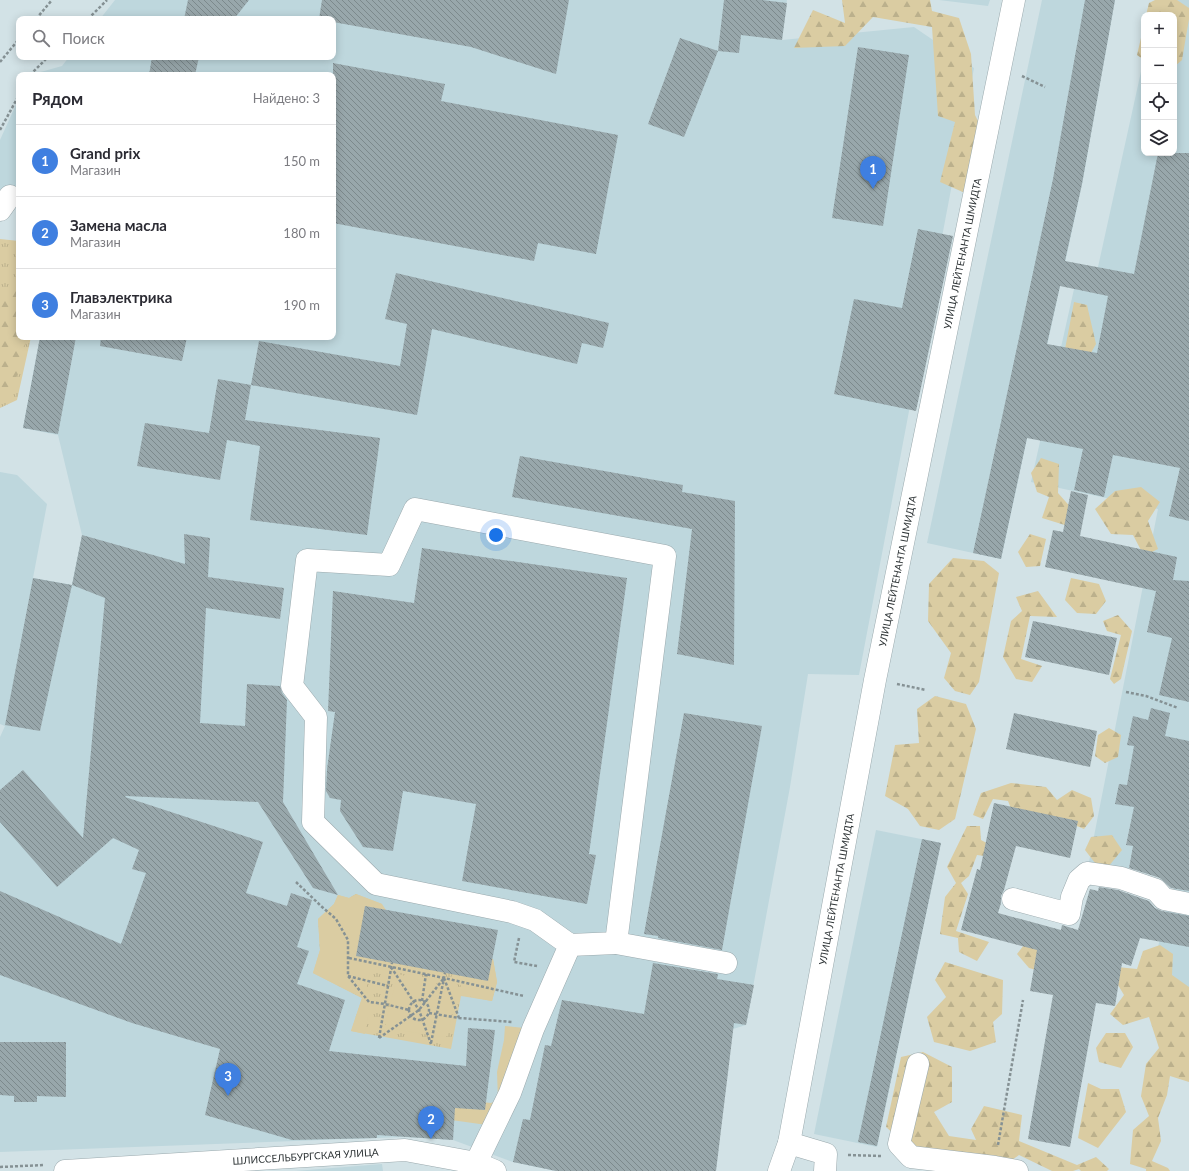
<!DOCTYPE html>
<html lang="ru">
<meta charset="utf-8">
<style>
body{margin:0;font-family:Lato,sans-serif;background:#f2f2f3;color:#2b2b33}
.controls{position:absolute;right:12px;top:12px;display:grid;overflow:hidden;border-radius:8px;box-shadow:0 2px 10px #0003}
.controls button{width:36px;height:36px;display:grid;place-items:center;padding:0;border:0;border-bottom:1px solid #e1e1e2;background:#fff;color:#2b2b33;font:20px sans-serif}
.you{position:absolute;left:496px;top:535px;width:14px;height:14px;margin:-10px;border:3px solid #fff;border-radius:50%;background:#1a73e8;box-shadow:0 0 0 6px #1a73e833}
.badge{display:grid;place-items:center;width:26px;height:26px;border-radius:50%;background:#0f766e;color:#fff;font-size:13px;font-weight:700}
.pin{position:absolute;translate:-50% -33px;filter:drop-shadow(0 1px 2px #0008)}
.pin::after{content:'';position:absolute;top:21px;width:14px;height:12px;background:inherit;clip-path:polygon(0 0,100% 0,50% 100%)}
.list{margin:0;padding:0;list-style:none}
h2{display:flex;justify-content:space-between;align-items:center;height:52px;margin:0;padding:0 16px;font-size:17px}
h2 small{font-size:13px;font-weight:400;color:#7c7c81}
.list li{display:grid;grid-template-columns:26px 1fr auto;gap:12px;align-items:center;box-sizing:border-box;height:72px;padding:0 16px;border-top:1px solid #e1e1e2}
.list b{display:block;font-size:15px;white-space:nowrap}
.list p{margin:0;font-size:13px;white-space:nowrap;color:#7c7c81}
.list em{font-size:13px;font-style:normal;color:#7c7c81}
.icon{flex:none;width:22px;height:22px;fill:none;stroke:currentColor;stroke-width:2;stroke-linecap:round;stroke-linejoin:round}
.map{position:relative;flex:none;width:1189px;height:1171px;overflow:hidden}
.search{position:absolute;background:#fff;box-shadow:0 2px 10px #0003;left:16px;top:16px;width:320px;height:44px;display:flex;align-items:center;gap:10px;box-sizing:border-box;padding:0 14px;border-radius:8px;color:#7c7c81;font-size:15px}
.panel{position:absolute;background:#fff;box-shadow:0 2px 10px #0003;left:16px;top:72px;width:320px;height:268px;border-radius:8px}
.map>svg:first-child{display:block}
.built{fill:#bed7dd}
.grass{fill:url(#grass-tufts)}
.forest{fill:url(#forest-firs)}
.green{fill:#dacca2}
.building{fill:url(#building-back-hatch);fill-rule:evenodd}
.lines{fill:none;stroke-linecap:round;stroke-linejoin:round}
.minor-casing{stroke:#9aa9ad;stroke-width:23}
.path{stroke:#859194;stroke-width:2.5;stroke-dasharray:3 2;stroke-linecap:butt}
.minor{stroke:#fff;stroke-width:22}
.labels{text-anchor:middle;stroke-width:4;stroke-linejoin:round;paint-order:stroke}
.street-label{font-size:10px;fill:#2e3436;stroke:#fff}
</style>
<div class="map">
<svg width="1189" height="1171" viewBox="0 0 1189 1171">
<defs>
<pattern id="grass-tufts" width="24" height="20" patternUnits="userSpaceOnUse"><rect width="24" height="20" fill="#dacca2"/><path d="M3 7l-1-3M5 7V3M7 7l1-3M15 17l-1-3M17 17v-4M19 17l1-3" fill="none" stroke="#bbb08c"/></pattern>
<pattern id="forest-firs" width="22" height="20" patternUnits="userSpaceOnUse"><rect width="22" height="20" fill="#dacca2"/><path d="M5 1l3.5 6h-7zM16 11l3.5 6h-7z" fill="#bbb08c"/></pattern>
<pattern id="building-back-hatch" width="6" height="6" patternUnits="userSpaceOnUse"><rect width="6" height="6" fill="#98a7ab"/><path d="M-1 5l2 2M0 0l6 6M5-1l2 2" fill="none" stroke="#7c898c"/></pattern>
</defs>
<rect width="100%" height="100%" fill="#d2e2e6"/>
<path class="built" d="M115,0H787L782,40L914,27L974,68L859,675L808,674L790,787L746,1025L733,1029L556,1171L513,1162L453,1140L404,1137L0,1152V737L5,726L0,724V472L17,475L47,504L33,578L72,585L82,535L58,435L23,428L40,337H333V75H30L62,66L69,57H333V19H100Z
M939,0H990L988,6Z
M1042,0H1115L1082,184L1001,559L927,543Z
M1157,0H1189V998L1150,990L1164,916L1174,888L1132,817L1126,845L1133,846L1128,873L1088,867L1158,509L1031,482L1074,289L1098,267L1144,58V153H1174V15Z
M19,98V201L0,189V140Z
M876,830L941,843L877,1147L814,1134Z
M382,1164L383,1171H295Z"/>
<path class="grass" d="M0,239L19,241V337H31L17,400L0,408Z
M356,894L382,904L386,910L381,938L493,959L497,982L492,1001L461,996L451,1049L351,1031L362,998L313,973L320,950L318,919L334,904L338,895L349,898Z"/>
<path class="forest" d="M842,0H930L932,11L959,18L971,54L975,115L991,147L965,193L940,182L955,122L938,116L932,27L873,17L845,46L794,48L813,10L845,23Z
M1155,0H1177L1189,8V19L1182,60L1174,67V15H1146L1149,3Z
M1144,25V60L1137,55Z
M19,282V337H27L18,374L0,402V301L7,295Z
M1074,302L1087,305L1096,344L1087,360L1065,349Z
M1041,458L1059,464L1058,493L1074,511L1068,526L1042,518L1049,497L1037,492L1031,473Z
M1141,487L1160,502L1148,521L1158,549L1144,556L1133,535L1111,534L1095,509L1115,491Z
M1030,534L1046,539L1040,566L1026,567L1018,552Z
M953,558L984,561L999,573L979,682L970,695L955,691L944,678L951,653L928,621L929,584Z
M1071,578L1099,584L1106,601L1096,614L1077,613L1065,600Z
M1038,591L1057,617L1030,616L1021,659L1042,666L1032,682L1016,679L1003,657L1011,621L1022,611L1016,597Z
M1118,615L1132,631L1121,679L1114,684L1110,679L1121,635L1107,631L1103,621Z
M935,696L966,704L976,729L955,819L939,830L920,826L908,809L885,796L895,745L919,743L917,709Z
M1109,728L1121,735L1118,757L1105,763L1095,756L1098,735Z
M1011,783L1046,787L1057,800L1072,790L1091,798L1094,816L1084,829L1060,819L1020,831L1008,801L993,799L983,819L973,815L981,793Z
M967,826H980L981,840L998,849L992,857L977,855L969,876L961,883L968,894L956,931L989,942L977,961L959,952L958,938L940,934L945,897L956,883L947,867Z
M1112,835L1122,850L1108,867L1095,863L1085,850L1091,837Z
M1027,941L1071,952L1062,977L1029,968L1017,954Z
M1160,945L1173,954L1172,975L1189,987V1082L1170,1076L1167,1095L1158,1118L1161,1141L1152,1161L1168,1168L1170,1171H1146V1169L1130,1164L1133,1130L1149,1116L1141,1096L1146,1064L1159,1048L1149,1017L1123,1025L1110,1014L1124,995L1112,975L1117,967L1137,969L1143,951Z
M945,962L1003,980L1002,1014L993,1022L996,1042L970,1051L934,1042L927,1017L946,997L935,980Z
M1106,1033H1125L1133,1047L1121,1068L1099,1062L1096,1048Z
M923,1052L952,1067V1102L934,1112L949,1136L976,1140L971,1129L984,1106L1022,1115L1019,1141L1077,1165L1096,1157L1109,1169L1107,1171H1081L1079,1169L1073,1171H1052L1019,1155L1005,1165L917,1155L886,1127L901,1057Z
M1088,1083L1101,1089H1119L1126,1112L1098,1148L1078,1138Z"/>
<path class="green" d="M356,894L382,904L366,992L371,996L365,1034L351,1031L362,998L313,973L320,950L318,919L334,904L338,895L349,898Z
M381,938L418,955L413,975L376,967Z
M442,949L493,959L497,982L492,1001L461,995V985L451,983L453,961Z
M398,974L448,987L452,990L455,996L448,1036L443,1037L386,1028V1021Z
M505,1026L533,1029L494,1126L380,1110L433,1097L491,1103L498,1100L497,1072L504,1040Z"/>
<path class="building" d="M188,0H249L234,19H184Z
M322,0H569L556,74L471,47L333,22V19H319Z
M724,0H761L787,3L782,40L741,35L739,53L718,51Z
M1085,0H1115L1082,184L1065,261L1134,274L1158,153H1189V521L1169,516L1180,468L1113,455L1104,497L1074,490L1083,449L1027,438L1001,559L973,553L1053,179ZM1060,286L1108,296L1097,353L1047,344Z
M680,38L718,51L684,137L648,124Z
M858,47L909,55L883,226L832,218Z
M152,57H199L195,75H149Z
M333,63L445,84L441,101L618,135L596,254L538,243L534,261L333,223Z
M918,229L953,236L916,411L834,394L854,299L902,308Z
M396,273L609,323L603,348L582,343L577,364L432,329L417,415L251,385L259,341L400,366L407,324L385,319Z
M40,337H76L58,434L23,428Z
M101,337H187L182,361L100,346Z
M218,379L251,385L245,420L380,438L367,535L250,520L260,446L227,440L220,480L137,466L145,423L209,433Z
M520,456L683,485L682,492L735,501L734,665L677,654L692,529L512,497Z
M1071,491L1088,495L1080,536L1177,557L1173,580L1189,581V702L1159,695L1172,638L1147,632L1156,591L1045,567L1053,530L1063,532Z
M184,534L210,538L208,577L284,588L280,619L206,608L200,723L245,726L247,684L280,686L282,693L287,700L283,802L338,895L313,888L258,802L126,796L125,797L263,842L246,893L287,906L291,893L312,900L297,947L309,951L297,984L345,1000L329,1051L466,1066L468,1028L495,1030L485,1110L455,1108L453,1140L377,1135V1138L292,1140L205,1115L220,1049L132,1023L0,975V891L121,944L146,873L132,869L139,850L113,838L57,887L0,822V790L23,770L83,838L105,598L72,585L82,535L185,564Z
M422,548L627,578L589,854L596,855L587,904L462,881L476,804L403,791L393,851L363,847L340,811L341,800L330,798L326,791L327,769L335,712L328,711L333,591L414,603Z
M33,578L72,585L40,731L5,725Z
M1033,621L1117,638L1109,675L1025,657Z
M1151,708L1170,713L1165,736L1189,741V891L1171,888L1160,878L1129,868L1133,846L1126,845L1134,807L1115,804L1119,784L1127,785L1134,746L1127,745L1133,716L1148,720Z
M684,713L762,726L722,950L658,938V936L644,934Z
M1014,713L1097,731L1090,767L1006,749Z
M994,803L1078,821L1070,858L1016,846L1004,890L1001,896V903L998,913L1061,930L1062,925L1078,930L1090,889L1098,891L1099,887L1118,890L1149,901L1155,908L1162,911L1189,916V947L1140,938L1131,966L1122,963L1115,1006L1096,1003L1070,1147L1028,1139L1053,995L1030,991L1037,950L961,930L977,869L980,870Z
M922,839L941,843L877,1146L858,1142Z
M365,906L498,930L488,981L356,956Z
M653,963L718,974L717,979L754,985L746,1025L734,1023L716,1171H556L513,1162L523,1119L530,1120L545,1045L551,1046L562,1000L644,1014Z
M0,1042H66V1097L37,1096V1102H14V1096L0,1095Z"/>
<g class="lines">
<g class="minor-casing">
<g id="minor">
<path d="M0,210L10,196"/>
<path d="M1013,899L1069,914L1072,897L1079,880L1087,873L1121,878L1156,890L1164,899L1189,904"/>
<path d="M616,943L726,963"/>
<path d="M918,1064L899,1144L911,1157L995,1167L1017,1171"/>
<path d="M789,1143L826,1154L825,1171"/>
<path d="M476,1163L510,1093L533,1029L570,945L616,943L665,556L415,509L389,565L307,560L292,686L316,717L313,822L376,884L512,912L535,920L570,945"/>
<path id="s1" d="M65,1171L405,1150L476,1163L495,1171"/>
<path id="s2" d="M779,1171L789,1143L875,680L1014,0"/>
</g>
</g>
<path class="path" d="M36,19L52,0
M88,19L107,0
M0,62L19,39
M30,75L48,57
M1022,76L1045,87
M0,130L19,95
M897,684L926,690
M1126,692L1146,696L1178,708
M296,882L321,906L336,919L348,940V976L369,1002L385,1004L409,1010
M519,938L514,962L537,966
M349,958L444,978L524,996
M391,967L419,1010L431,1044
M348,976L388,986
M444,978L459,1018
M409 1010a10 10 0 1 1 20 0a10 10 0 1 1-20 0Z
M422,1001L426,974
M429,1013L459,1018L512,1022
M379,1038L419,1010L444,978
M379,1038L392,963
M431,1043L445,973
M998,1145L1023,1000
M848,1155L881,1156
M0,1167L44,1165"/>
<use href="#minor" class="minor"/>
</g>
<g class="labels">
<g class="street-label">
<text dy="4" stroke="none"><textPath href="#s2" startOffset="936">УЛИЦА ЛЕЙТЕНАНТА ШМИДТА</textPath></text>
<text dy="4" stroke="none"><textPath href="#s2" startOffset="612">УЛИЦА ЛЕЙТЕНАНТА ШМИДТА</textPath></text>
<text dy="4" stroke="none"><textPath href="#s2" startOffset="288">УЛИЦА ЛЕЙТЕНАНТА ШМИДТА</textPath></text>
<text dy="4" stroke="none"><textPath href="#s1" startOffset="241">ШЛИССЕЛЬБУРГСКАЯ УЛИЦА</textPath></text>
</g>
</g>
</svg>
<div class="controls">
<button>+</button>
<button>−</button>
<button><svg class="icon" aria-label="locate" viewBox="0 0 24 24"><circle cx="12" cy="12" r="6"/><path d="M12 2v4M12 18v4M2 12h4M18 12h4"/></svg></button>
<button><svg class="icon" aria-label="layers" viewBox="0 0 24 24"><path d="M12 4l9 5-9 5-9-5zM3 14l9 5 9-5"/></svg></button>
</div>
<div class="you"></div>
<div class="pin badge" style="left:873px;top:189px;background:#3f7fe0">1</div>
<div class="pin badge" style="left:431px;top:1139px;background:#3f7fe0">2</div>
<div class="pin badge" style="left:228px;top:1096px;background:#3f7fe0">3</div>
<div class="search"><svg class="icon" aria-label="search" viewBox="0 0 24 24"><circle cx="10" cy="10" r="6"/><path d="M15 15l6 6"/></svg>Поиск</div>
<section class="panel">
<h2>Рядом<small>Найдено: 3</small></h2>
<ul class="list">
<li><span class="badge" style="background:#3f7fe0">1</span><div><b>Grand prix</b><p>Магазин</p></div><em>150 m</em></li>
<li><span class="badge" style="background:#3f7fe0">2</span><div><b>Замена масла</b><p>Магазин</p></div><em>180 m</em></li>
<li><span class="badge" style="background:#3f7fe0">3</span><div><b>Главэлектрика</b><p>Магазин</p></div><em>190 m</em></li>
</ul>
</section>
</div>
